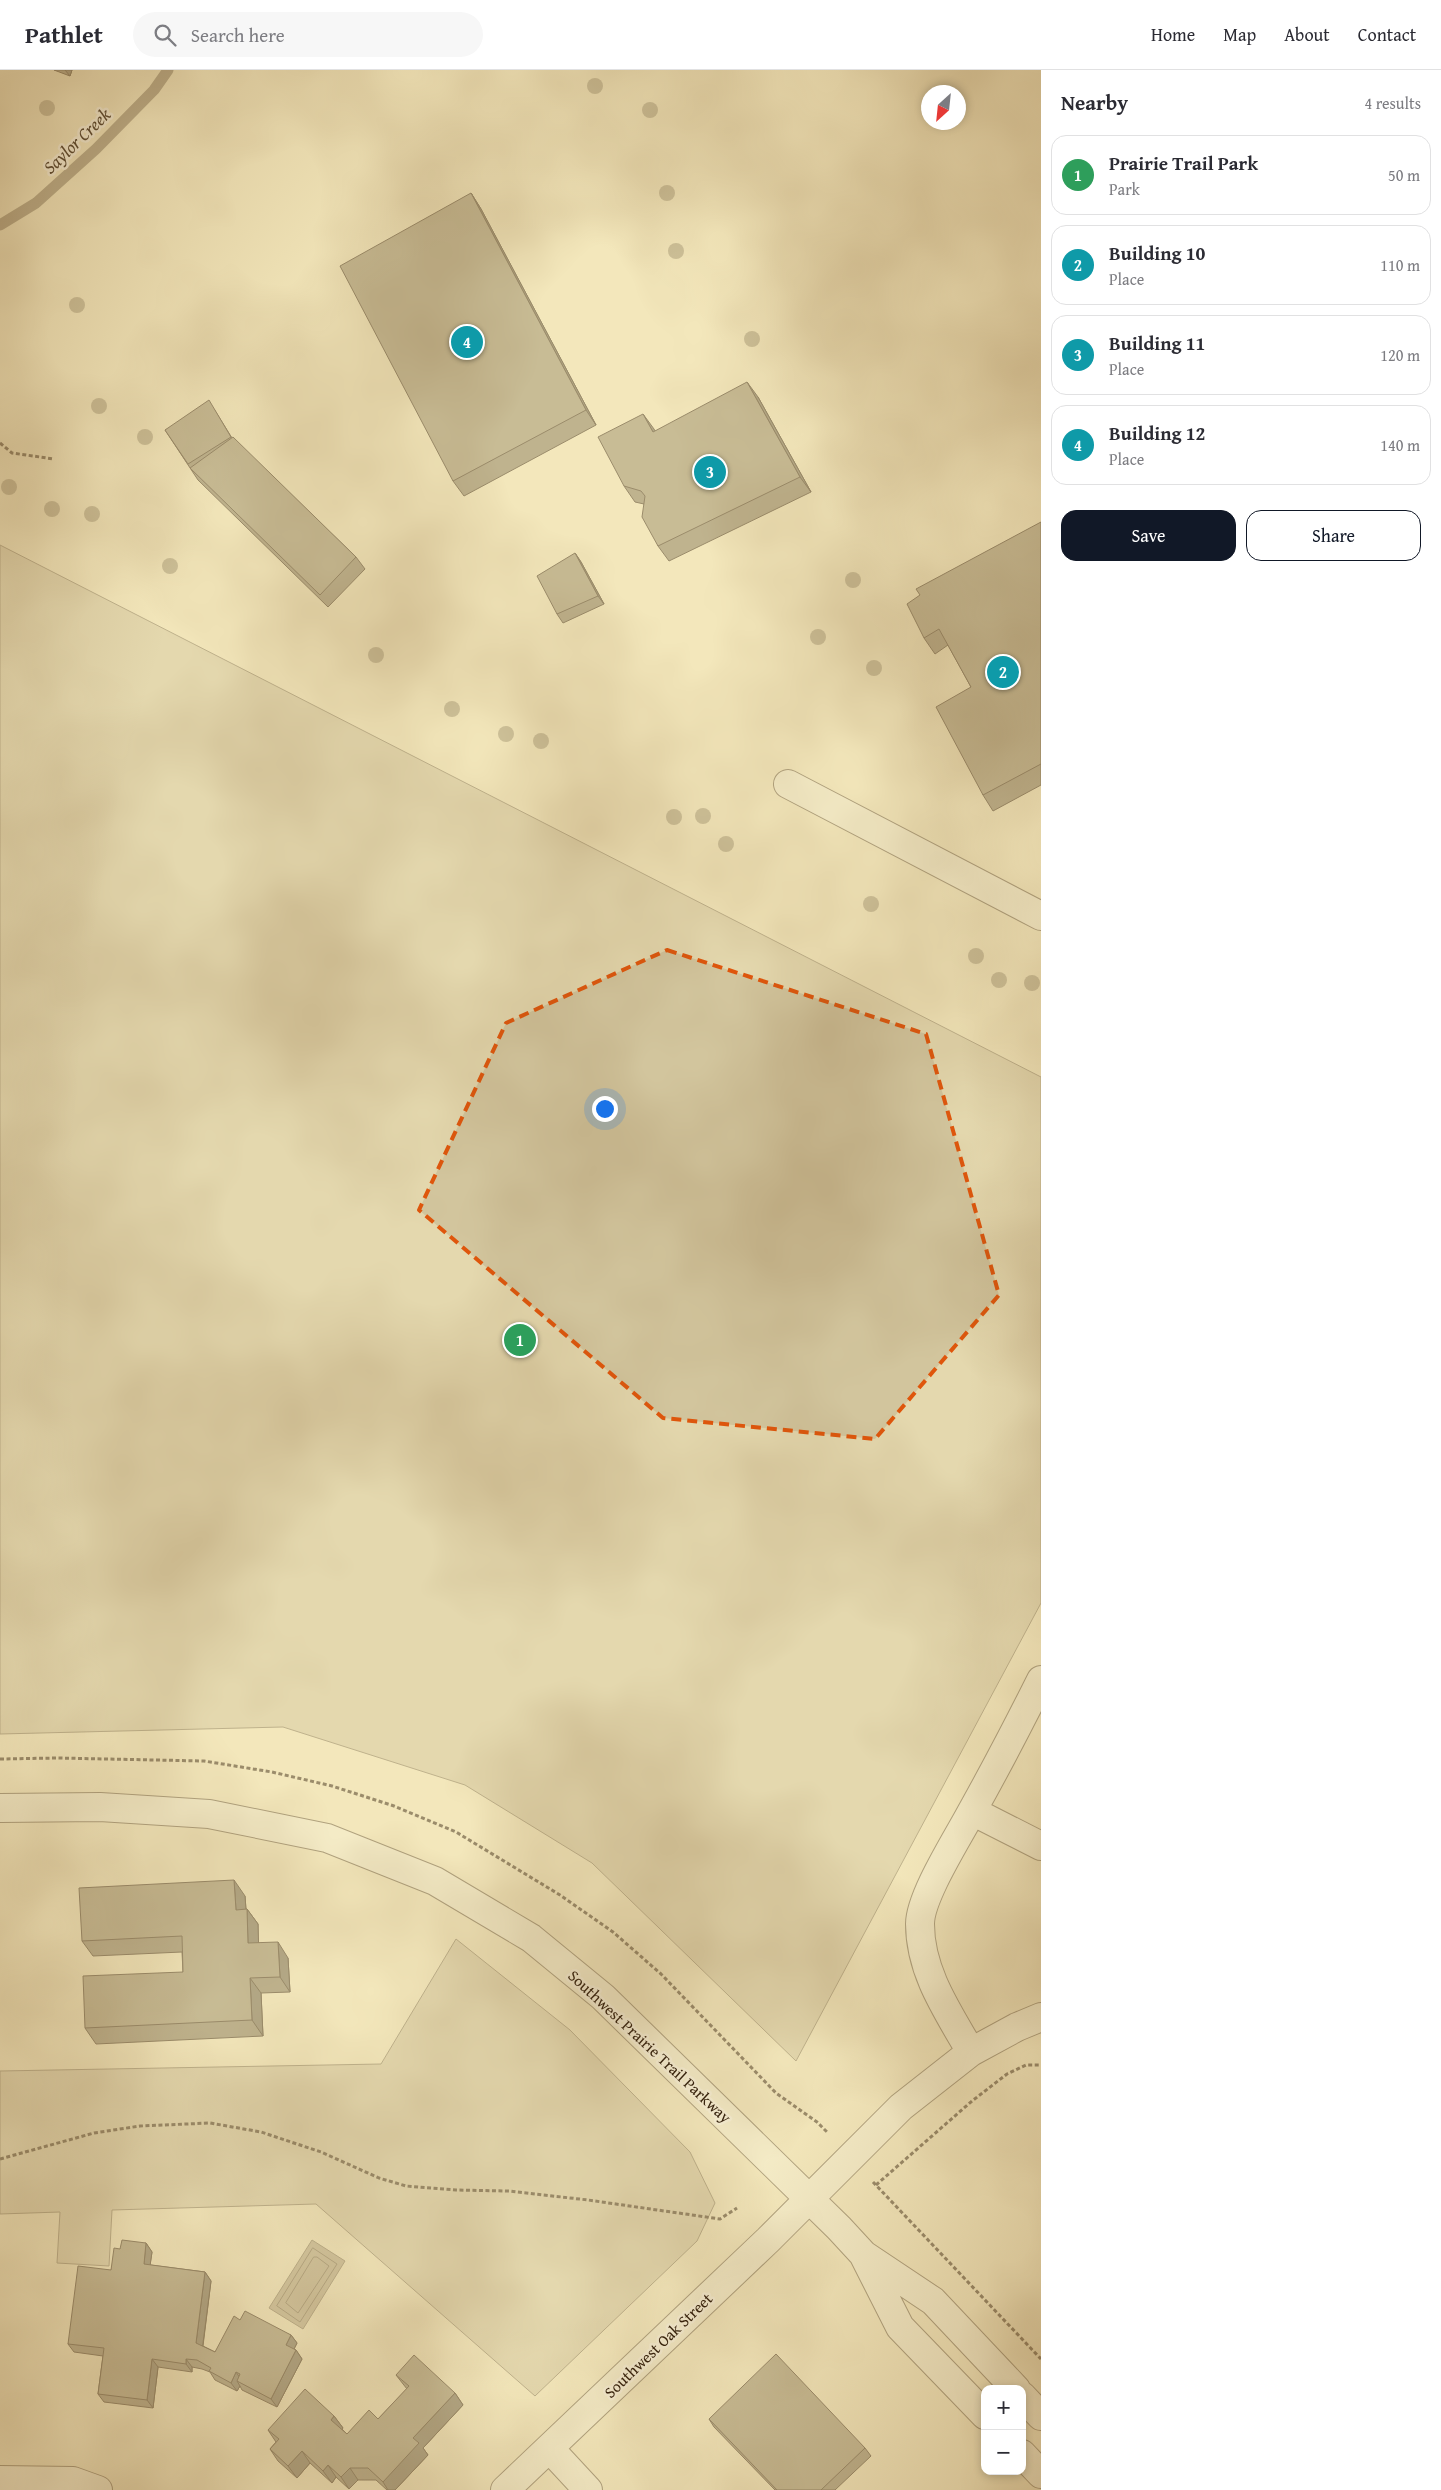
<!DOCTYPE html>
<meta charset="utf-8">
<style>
body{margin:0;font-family:"Gentium Book Plus",serif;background:#f7f7f7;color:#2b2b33}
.controls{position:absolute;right:15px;bottom:15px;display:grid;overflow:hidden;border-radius:10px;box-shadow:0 2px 8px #0003}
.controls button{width:45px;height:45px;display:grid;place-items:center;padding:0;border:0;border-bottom:1px solid #e1e1e2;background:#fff;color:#2b2b33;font:25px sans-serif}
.compass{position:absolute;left:921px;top:15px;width:45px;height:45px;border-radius:50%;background:#fff;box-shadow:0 2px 8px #0003;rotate:207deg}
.you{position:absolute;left:604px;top:1038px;width:18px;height:18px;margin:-12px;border:4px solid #fff;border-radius:50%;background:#1a73e8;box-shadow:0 0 0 8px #1a73e833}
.badge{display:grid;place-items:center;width:32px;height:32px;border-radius:50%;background:#111827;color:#fff;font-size:16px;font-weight:700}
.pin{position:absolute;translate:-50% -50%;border:2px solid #fff;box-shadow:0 1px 5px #0006}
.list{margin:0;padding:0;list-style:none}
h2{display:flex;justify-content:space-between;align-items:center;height:65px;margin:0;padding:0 20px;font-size:21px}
h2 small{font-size:16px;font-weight:400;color:#7c7c81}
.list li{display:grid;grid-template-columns:32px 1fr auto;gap:15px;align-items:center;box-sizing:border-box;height:80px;margin:0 10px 10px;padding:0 10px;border:1px solid #e1e1e2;border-radius:15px}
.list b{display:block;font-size:19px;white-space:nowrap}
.list p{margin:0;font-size:16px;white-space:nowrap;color:#7c7c81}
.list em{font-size:16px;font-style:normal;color:#7c7c81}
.actions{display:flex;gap:10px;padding:15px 20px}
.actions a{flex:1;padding:11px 0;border:1px solid #111827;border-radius:15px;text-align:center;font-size:18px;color:#111827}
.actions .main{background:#111827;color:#fff}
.icon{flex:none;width:28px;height:28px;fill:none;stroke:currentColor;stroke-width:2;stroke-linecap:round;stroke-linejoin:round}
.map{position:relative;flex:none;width:1041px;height:2420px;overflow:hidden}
header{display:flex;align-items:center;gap:30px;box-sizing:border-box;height:70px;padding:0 25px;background:#fff;border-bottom:1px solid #e1e1e2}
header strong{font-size:24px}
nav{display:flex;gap:28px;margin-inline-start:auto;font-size:18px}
.search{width:350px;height:45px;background:#f7f7f7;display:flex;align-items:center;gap:12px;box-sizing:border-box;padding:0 18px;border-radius:28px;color:#7c7c81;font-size:19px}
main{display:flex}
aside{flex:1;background:#fff}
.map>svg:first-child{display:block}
.green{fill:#d2c59d;stroke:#827254}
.water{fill:#b1a37f;stroke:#7e6e50}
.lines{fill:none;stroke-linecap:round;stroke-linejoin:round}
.shore{stroke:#716044;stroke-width:1}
.stream{stroke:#7e6e50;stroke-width:11}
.minor-casing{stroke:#625036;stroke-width:30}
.path{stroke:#311e0a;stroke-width:3;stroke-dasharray:4 2.5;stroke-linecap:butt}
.minor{stroke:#f7efd3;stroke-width:28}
.tree{fill:#a39472}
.wall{fill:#817458;stroke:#311e0a}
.shaded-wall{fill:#695e47;stroke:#311e0a}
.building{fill:#968766;stroke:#311e0a}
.marked{fill:none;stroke:#df560c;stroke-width:4;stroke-dasharray:10 6;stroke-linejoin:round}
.labels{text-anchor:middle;stroke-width:5;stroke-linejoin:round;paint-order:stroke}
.street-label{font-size:16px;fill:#311e0a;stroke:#f7efd3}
.water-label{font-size:18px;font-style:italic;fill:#5e4d33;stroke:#f7efd3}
</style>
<header>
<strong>Pathlet</strong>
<div class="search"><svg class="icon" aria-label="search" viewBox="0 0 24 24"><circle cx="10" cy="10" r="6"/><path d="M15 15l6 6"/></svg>Search here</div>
<nav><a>Home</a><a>Map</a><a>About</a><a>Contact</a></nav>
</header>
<main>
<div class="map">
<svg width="1041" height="2420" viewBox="0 0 1041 2420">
<rect width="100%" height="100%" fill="#f3e7bb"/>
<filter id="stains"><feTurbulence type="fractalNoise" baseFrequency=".004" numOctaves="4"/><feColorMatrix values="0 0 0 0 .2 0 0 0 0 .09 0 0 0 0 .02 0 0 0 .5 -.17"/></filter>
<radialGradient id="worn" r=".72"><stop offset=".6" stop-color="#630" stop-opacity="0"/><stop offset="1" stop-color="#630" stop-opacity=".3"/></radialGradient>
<path class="green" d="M0,475L1041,1007V1533L796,1991L592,1793L465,1715L283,1657L0,1664Z
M456,1869L570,1960L690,2082L715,2133L697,2171L535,2326L316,2134L112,2140L109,2196L57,2193L60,2142L0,2144V2001L381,1994Z"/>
<path class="water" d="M312,2170L345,2191L303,2259L269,2238Z"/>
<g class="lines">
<path class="shore" d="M313,2178L337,2194L300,2252L277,2236Z
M314,2187H317L329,2196L298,2243L286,2233Z"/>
<path class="stream" d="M0,155L36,133L96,79L154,20L168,0"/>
<g class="minor-casing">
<path id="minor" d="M788,714L1041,846
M0,1738L100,1737L209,1744L327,1768L435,1811L531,1868L603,1927L839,2158L863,2184L900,2257L985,2345
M972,1741L1041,1776
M971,1982C948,1942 920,1902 920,1854C920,1826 959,1766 972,1741C996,1698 1019,1654 1041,1610
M864,2185L933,2231L1016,2319
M1022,2326L1041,2346
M550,2379L588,2420
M1022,2384L1041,2404
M0,2410L73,2411L98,2420
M505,2420L768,2170L901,2037L971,1982L1017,1957L1041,1947"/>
</g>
<path class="path" d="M0,373L12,383L54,389
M0,1689L58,1688L204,1691L272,1702L332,1716L394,1736L456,1762L560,1825L613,1862L661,1904L776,2023L817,2052L828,2063
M0,2089L94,2063L140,2056L210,2053L261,2062L321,2082L379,2108L406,2116L456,2120L509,2121L588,2130L720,2149L737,2138
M873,2112L1041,2289
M876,2115L972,2031L1007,2004L1026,1995H1041"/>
<use href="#minor" class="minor"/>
</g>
<g class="tree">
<circle cx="595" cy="16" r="8"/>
<circle cx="47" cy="38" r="8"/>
<circle cx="650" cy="40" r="8"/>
<circle cx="667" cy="123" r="8"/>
<circle cx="676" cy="181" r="8"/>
<circle cx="77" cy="235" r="8"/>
<circle cx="752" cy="269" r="8"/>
<circle cx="99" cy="336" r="8"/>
<circle cx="145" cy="367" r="8"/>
<circle cx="9" cy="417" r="8"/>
<circle cx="52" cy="439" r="8"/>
<circle cx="92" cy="444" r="8"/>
<circle cx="170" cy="496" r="8"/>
<circle cx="853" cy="510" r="8"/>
<circle cx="818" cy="567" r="8"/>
<circle cx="376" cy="585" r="8"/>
<circle cx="874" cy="598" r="8"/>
<circle cx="452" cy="639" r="8"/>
<circle cx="506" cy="664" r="8"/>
<circle cx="541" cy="671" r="8"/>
<circle cx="703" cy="746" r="8"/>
<circle cx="674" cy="747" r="8"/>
<circle cx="726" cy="774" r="8"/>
<circle cx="871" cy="834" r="8"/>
<circle cx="976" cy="886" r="8"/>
<circle cx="999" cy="910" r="8"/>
<circle cx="1032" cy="913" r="8"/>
</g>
<path class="wall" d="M54,0H72L70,6Z
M471,123L481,139L596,355L464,426L453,411Z
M758,327L811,422L669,491L658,476L644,434L635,432L624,416L655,361Z
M214,339L232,368L356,487L365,499L328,537L198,410L165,360Z
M1041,452V715L993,741L983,725L971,617L948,575L935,584L924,568Z
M575,483L581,492L604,534L563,553L557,544Z
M245,1826L246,1839H247L258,1854V1873L288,1888L290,1922L261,1923L263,1966L96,1974L85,1958L183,1902L182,1882L93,1886L82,1871Z
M146,2173L152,2182L150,2195L205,2202L211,2211L203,2276L215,2282L240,2250L291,2265L297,2273L294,2279L296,2280L302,2289L277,2337L242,2320L240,2316L237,2321L215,2310L210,2302L202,2299L192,2297V2302L158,2297L153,2338L104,2332L98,2324L103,2286L74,2282L68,2274L111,2200L120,2179Z
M396,2305L455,2323L463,2335L423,2378L428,2385L395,2420H387L376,2410H358L349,2419L336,2407L332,2413L310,2393L297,2408L278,2391L270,2379L276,2372L268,2360L334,2346L343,2358L342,2359L347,2364L378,2349L407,2319Z
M709,2349L865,2378L871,2386L835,2420H775L714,2357Z"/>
<path class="shaded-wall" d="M65,0H72L70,6Z
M471,123L481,139L596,355L586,340Z
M747,312L758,327L811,422L800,407Z
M643,344L654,359L664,377L653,362Z
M575,483L581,492L604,534L598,526Z
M234,1810L245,1826L247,1855L236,1840Z
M247,1839L258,1854L259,1889L248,1873Z
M278,1872L288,1888L290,1922L280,1907Z
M250,1908L261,1923L263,1966L252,1950Z
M146,2173L152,2182L149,2203L144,2194Z
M205,2202L211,2211L202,2281L196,2273Z
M291,2265L297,2273L292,2283L286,2275Z
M296,2280L302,2289L277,2337L271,2329Z
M152,2289L158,2297L153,2338L147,2330Z
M186,2289L192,2297V2302L186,2294Z
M236,2302L242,2311H237L240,2316L237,2321L231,2313Z
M455,2323L463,2335L423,2378L428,2385L395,2420H388L383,2412L413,2368Z
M334,2346L343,2358L340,2362L331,2350Z
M302,2381L310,2393L297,2408L288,2396Z
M328,2395L336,2407L332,2413L323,2401Z
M350,2398L358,2410L349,2419L341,2407Z"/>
<path class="building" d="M471,123L586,340L453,411L340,196Z
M747,312L800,407L658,476L642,447L645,426L641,421L624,416L598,367L643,344L653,362Z
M209,330L231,367L188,394L165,360Z
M233,367L356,487L320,525L190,398Z
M1041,452V694L983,725L936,637L971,617L939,559L924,568L907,534L920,525L916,519Z
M575,483L598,526L557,544L537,506Z
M234,1810L236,1840L247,1839L248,1873L278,1872L280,1907L250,1908L252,1950L85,1958L83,1906L183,1902L182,1866L82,1871L79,1818Z
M122,2170L146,2173L144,2194L205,2202L196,2273L215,2282L234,2246L240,2250L245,2241L291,2265L286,2275L296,2280L271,2329L237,2311L240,2304L236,2302L231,2313L209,2301L211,2298L197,2290L186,2289V2294L152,2289L147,2330L98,2324L104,2278L68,2274L78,2196L111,2200L114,2178L120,2179Z
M776,2284L865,2378L821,2420H777L709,2349Z
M414,2285L455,2323L413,2368L419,2373L383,2412L368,2398H350L341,2407L328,2395L323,2401L302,2381L288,2396L270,2379L279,2369L268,2360L305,2319L334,2346L331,2350L347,2364L369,2340L378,2349L409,2316L396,2305Z"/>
<path d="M0 0H1041V2420H0ZM667,880L926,964L999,1225L875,1369L663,1348L419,1140L506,953Z" fill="#f3e7bb" fill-opacity=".55" fill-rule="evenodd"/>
<path class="marked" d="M667,880L926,964L999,1225L875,1369L663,1348L419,1140L506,953Z"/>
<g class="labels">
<g class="street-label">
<text transform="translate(650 1976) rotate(43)" y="6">Southwest Prairie Trail Parkway</text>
<text transform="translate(658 2275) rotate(-44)" y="6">Southwest Oak Street</text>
</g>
<g class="water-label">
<text transform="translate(77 71) rotate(-44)" y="6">Saylor Creek</text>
</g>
</g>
<rect width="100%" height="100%" filter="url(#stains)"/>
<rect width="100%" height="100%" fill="url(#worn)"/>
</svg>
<div class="controls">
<button>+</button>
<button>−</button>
</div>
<svg class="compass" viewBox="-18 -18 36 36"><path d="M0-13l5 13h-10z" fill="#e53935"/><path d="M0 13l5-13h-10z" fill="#7c7c81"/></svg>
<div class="you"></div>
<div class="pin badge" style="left:520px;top:1270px;background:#2e9e5b">1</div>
<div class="pin badge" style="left:1003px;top:602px;background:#0f9aa8">2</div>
<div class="pin badge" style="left:710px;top:402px;background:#0f9aa8">3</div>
<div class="pin badge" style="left:467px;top:272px;background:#0f9aa8">4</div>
</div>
<aside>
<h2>Nearby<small>4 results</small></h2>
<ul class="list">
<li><span class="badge" style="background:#2e9e5b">1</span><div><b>Prairie Trail Park</b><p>Park</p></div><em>50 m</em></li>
<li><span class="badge" style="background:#0f9aa8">2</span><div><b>Building 10</b><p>Place</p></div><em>110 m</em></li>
<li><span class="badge" style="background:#0f9aa8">3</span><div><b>Building 11</b><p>Place</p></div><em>120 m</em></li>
<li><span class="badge" style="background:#0f9aa8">4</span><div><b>Building 12</b><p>Place</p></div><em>140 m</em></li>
</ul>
<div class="actions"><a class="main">Save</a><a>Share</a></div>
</aside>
</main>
